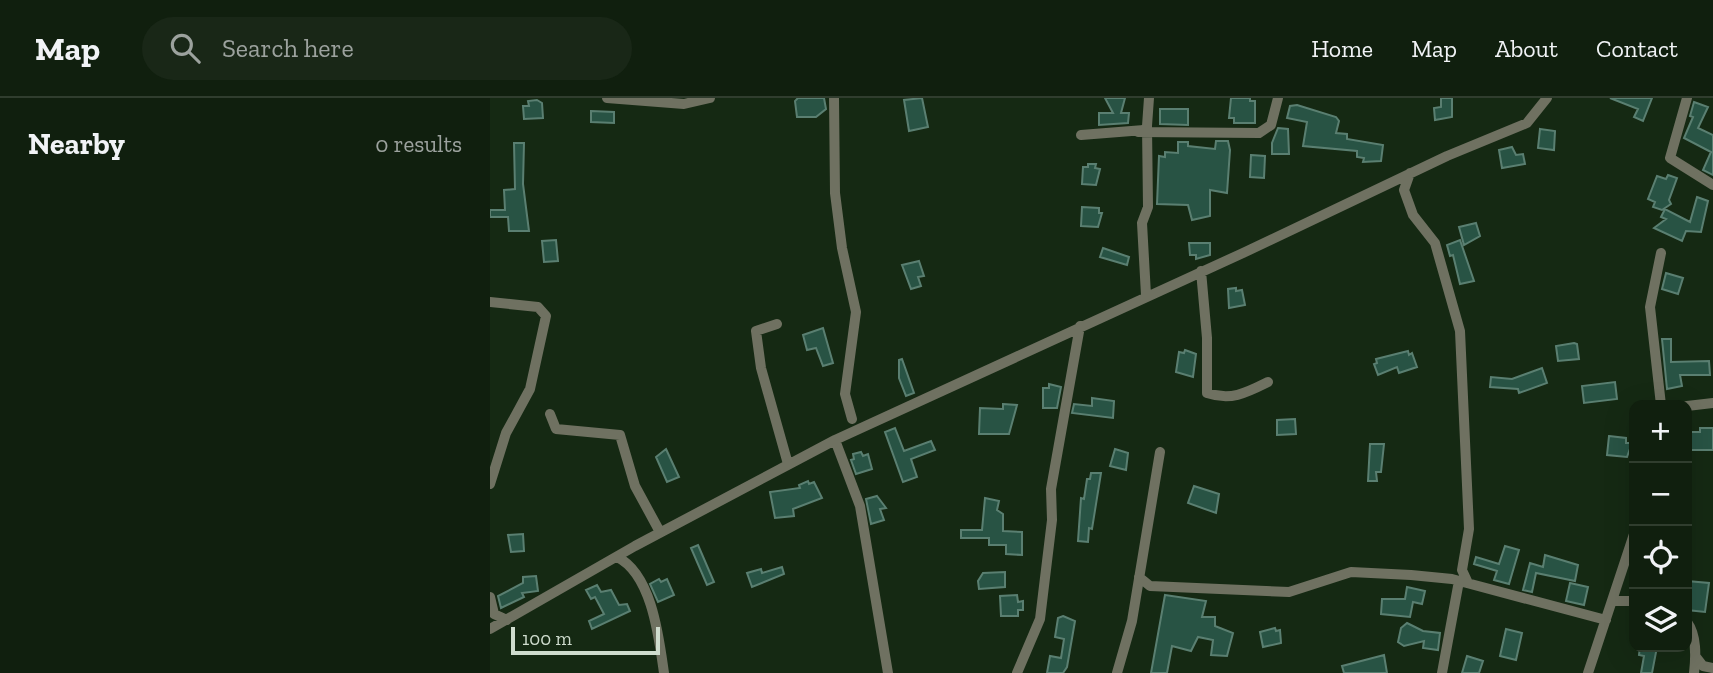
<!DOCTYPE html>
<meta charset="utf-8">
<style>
body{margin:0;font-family:"Zilla Slab",serif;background:#192717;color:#f1f3f6}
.controls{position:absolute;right:21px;bottom:21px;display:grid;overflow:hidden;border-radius:14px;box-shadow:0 7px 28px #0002}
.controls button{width:63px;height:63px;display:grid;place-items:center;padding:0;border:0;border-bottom:2px solid #303d2e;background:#101f0e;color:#f1f3f6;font:35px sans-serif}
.scale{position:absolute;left:21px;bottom:18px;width:149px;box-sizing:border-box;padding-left:7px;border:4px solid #cfdcce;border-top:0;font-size:19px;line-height:24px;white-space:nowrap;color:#cfdcce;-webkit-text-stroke:5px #152913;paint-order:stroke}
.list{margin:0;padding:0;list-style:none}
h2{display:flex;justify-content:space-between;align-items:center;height:91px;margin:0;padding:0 28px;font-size:30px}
h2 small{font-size:23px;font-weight:400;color:#9ca29e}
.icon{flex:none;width:38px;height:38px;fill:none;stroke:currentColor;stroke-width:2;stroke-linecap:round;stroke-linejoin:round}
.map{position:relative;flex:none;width:1223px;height:575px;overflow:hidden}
header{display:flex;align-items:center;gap:42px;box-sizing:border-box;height:98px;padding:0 35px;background:#101f0e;border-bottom:2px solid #303d2e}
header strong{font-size:33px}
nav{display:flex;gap:38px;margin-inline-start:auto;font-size:24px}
.search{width:490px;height:63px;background:#192717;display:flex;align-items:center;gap:18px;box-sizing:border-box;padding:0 24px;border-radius:38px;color:#9ca29e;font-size:26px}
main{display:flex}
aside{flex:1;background:#101f0e}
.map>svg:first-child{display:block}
.building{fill:#285344;stroke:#5a7f71;stroke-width:2}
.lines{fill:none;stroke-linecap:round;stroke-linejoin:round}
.minor{stroke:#6f7161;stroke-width:10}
</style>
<header>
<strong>Map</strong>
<div class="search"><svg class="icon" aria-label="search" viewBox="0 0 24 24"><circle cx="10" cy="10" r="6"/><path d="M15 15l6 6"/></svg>Search here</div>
<nav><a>Home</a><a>Map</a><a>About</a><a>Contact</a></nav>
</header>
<main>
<aside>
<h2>Nearby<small>0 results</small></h2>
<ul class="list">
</ul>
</aside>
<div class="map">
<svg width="1223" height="575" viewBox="0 0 1223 575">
<rect width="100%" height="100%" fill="#152913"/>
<path class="building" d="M308,0H334L336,11L326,19H307L305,3Z
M432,0L438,29L419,33L414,2Z
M615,0H635L631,15H639L638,25L609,27V15H623Z
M741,0H760V3H765V25H744V20H739Z
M951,0H962V19L945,22L944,10L951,9Z
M1120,0H1162L1153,23L1144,19L1148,11Z
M47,2L52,5L53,20L34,21L33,8H39L38,3Z
M1204,4L1218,9L1208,30L1223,37V77L1213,72L1221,54L1194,40L1203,19L1200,18Z
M807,7L846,19L849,23L846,35L857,36V41L893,47L891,63L873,64L874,60L867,59V53L813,48L817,24L797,20L800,8Z
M670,11H698V27L670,26Z
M101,13L124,14V25L101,24Z
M788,30L798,31L799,56H782V45Z
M1050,31L1065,33L1064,52L1048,50Z
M726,43H738L740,52L737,95L720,92V118L702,122L698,107L667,106L669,58L675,59V54L688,55V44H698V48L725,51Z
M24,45H34L33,86L39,133H19L18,119H0V112H15L14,92L25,91Z
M1022,49L1026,57L1033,56L1035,66L1012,70L1009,52Z
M761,57L775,58L774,80L760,79Z
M598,66H606L605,70L610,71L606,87L592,86L593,69H598Z
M1178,77L1187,80L1179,102L1181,106L1172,112L1163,109L1165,104L1158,101L1167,78L1176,81Z
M1207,99L1218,103L1211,134L1196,133L1192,143L1164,130L1176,121L1171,119L1175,111L1200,124Z
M592,109L609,110V115H612L608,129L591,128Z
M986,125L990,138L974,147L969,129Z
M66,142L68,163L54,164L52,143Z
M970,142L984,183L970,186L963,157L960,158L957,147Z
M699,145H720V157L706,161V157H700Z
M613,150L639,159L637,167L610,159Z
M429,163L434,178L428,179L431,188L421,191L412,167Z
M1176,175L1193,180L1188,196L1172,191Z
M746,190V193L752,192L755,207L739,210L738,191Z
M333,230L343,265L333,268L326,250L317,252L313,237Z
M1172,241H1181V264L1219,263L1220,277H1190L1192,288L1177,291Z
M1084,245L1087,246L1089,261L1068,263L1066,248Z
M695,252L706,256L703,279L686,274L689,254L694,255Z
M918,253L919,257L922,255L927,269L909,275L907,269L888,277L884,266L887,265L886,261Z
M412,261L424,295L416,298L409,280V262Z
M1052,270L1057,285L1029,295L1028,291L1000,289L1001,279L1022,281Z
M1125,284L1127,301L1094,305L1092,288Z
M559,286L571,289L567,310H553V290H559Z
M602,300L624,303L623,320L582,315L584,306L602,308Z
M513,306L527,307L519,336H489L490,310L513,311Z
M805,321L806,336L787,337V322Z
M405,330L414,353L441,343L445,352L421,361L427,379L413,384L395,334Z
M1210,330H1223V352H1200L1199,334H1210Z
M1119,338L1136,340V345H1142L1137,359L1117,357Z
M880,346H894L891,374H886L887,383H878Z
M176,351L189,379L177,384L166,359Z
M625,351L638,355L636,372L620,368Z
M371,354L373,358L378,356L382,371L366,376L361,362L364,361L363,356Z
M601,375H611L602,431L599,430L598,444L588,443L591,400L594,401L597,381H600Z
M318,383L319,386L324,384L332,400L303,411L304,418L285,420L280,394L310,390L309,387Z
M704,388L729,396L726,415L698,405Z
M387,398L396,410L390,411L394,422L381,426L376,401Z
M495,400L509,403L507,412L513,416V433L532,434V457L516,456V447H499V440H471V432H492Z
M33,436L34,453L21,454L18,437Z
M208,447L224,484L217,487L201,450Z
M1015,448L1029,452L1019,486L1004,482L1007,473L984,466L986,459L1009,466Z
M1055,457L1088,467L1085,483L1046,475L1042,494L1033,492L1040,465L1053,469Z
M292,469L294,476L262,489L257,475L271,471L272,475Z
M515,474V489L489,491L488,483L493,475Z
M46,478L48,493L32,495L34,499L11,510L8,498L33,485V479Z
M169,481L171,484L177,481L184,497L168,504L160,486Z
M1197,483L1219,485L1215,514L1197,512Z
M1080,485L1098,489L1094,507L1076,503Z
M107,487L111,494L121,492L129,507L137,506L140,513L102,531L99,523L114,516L105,499L101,501L96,492Z
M917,489L935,493L932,506L923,504L920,519L891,516L892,501H915Z
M527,497L528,504L533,503V512H528V518H511L510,498Z
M675,497L716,503L712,519H725V528L743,535L737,558L721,557L723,542L708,539L701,553L682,548L677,575H661Z
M573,518L585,523L577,569L573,575H557L560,558L571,560L574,541L565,539L568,520Z
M917,525L933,533L950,535L948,552L933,550L934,543L914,548L908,544L911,530Z
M785,530L786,533L790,532L791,545L773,549L770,534Z
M1016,531L1032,535L1026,562L1010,558Z
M1150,549H1167L1162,575H1151L1154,558L1149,557Z
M894,557L897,575H854L852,568Z
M977,558L993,563L989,575H972Z"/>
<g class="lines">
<path class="minor" d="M117,0L194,6L220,0
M344,0L345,95L352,150L366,214L355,296L362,321
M1197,0L1180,60L1223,87
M648,34L769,35L781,27L788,0
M591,37L654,32L657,28L659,0
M920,75L914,92L923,117L945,145L970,233L979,431L972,472L978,485
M711,173L717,240V295C741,303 756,295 778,284
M656,197L652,125L658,109L657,28
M0,204L48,209L56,218L40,291L16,335L0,386
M287,226L266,233L271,270L298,366
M1171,307L1160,209L1171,155
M1197,308L1223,305
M60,316L66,331L130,337L145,388L170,434
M345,342L370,408L398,575
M127,459C162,476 169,540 174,575
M649,479L660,488L799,494L861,474L921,477L962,481L1116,522
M0,499L4,516L17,522
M1123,503H1144
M1197,524C1207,538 1206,558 1204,575
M0,531L145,448L345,342L753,155L957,58L1037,25L1057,0
M1206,559L1213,568L1223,570
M527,575L550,521L562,422L561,391L590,228
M627,575L642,523L670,354
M952,575L969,483
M1098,575L1144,436"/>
</g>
</svg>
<div class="controls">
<button>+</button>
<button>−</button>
<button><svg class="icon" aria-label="locate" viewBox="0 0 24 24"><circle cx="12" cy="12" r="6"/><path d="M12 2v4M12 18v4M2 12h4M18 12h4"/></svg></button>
<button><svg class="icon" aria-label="layers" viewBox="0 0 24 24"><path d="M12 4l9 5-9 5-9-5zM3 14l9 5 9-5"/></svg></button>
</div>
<div class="scale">100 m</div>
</div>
</main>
